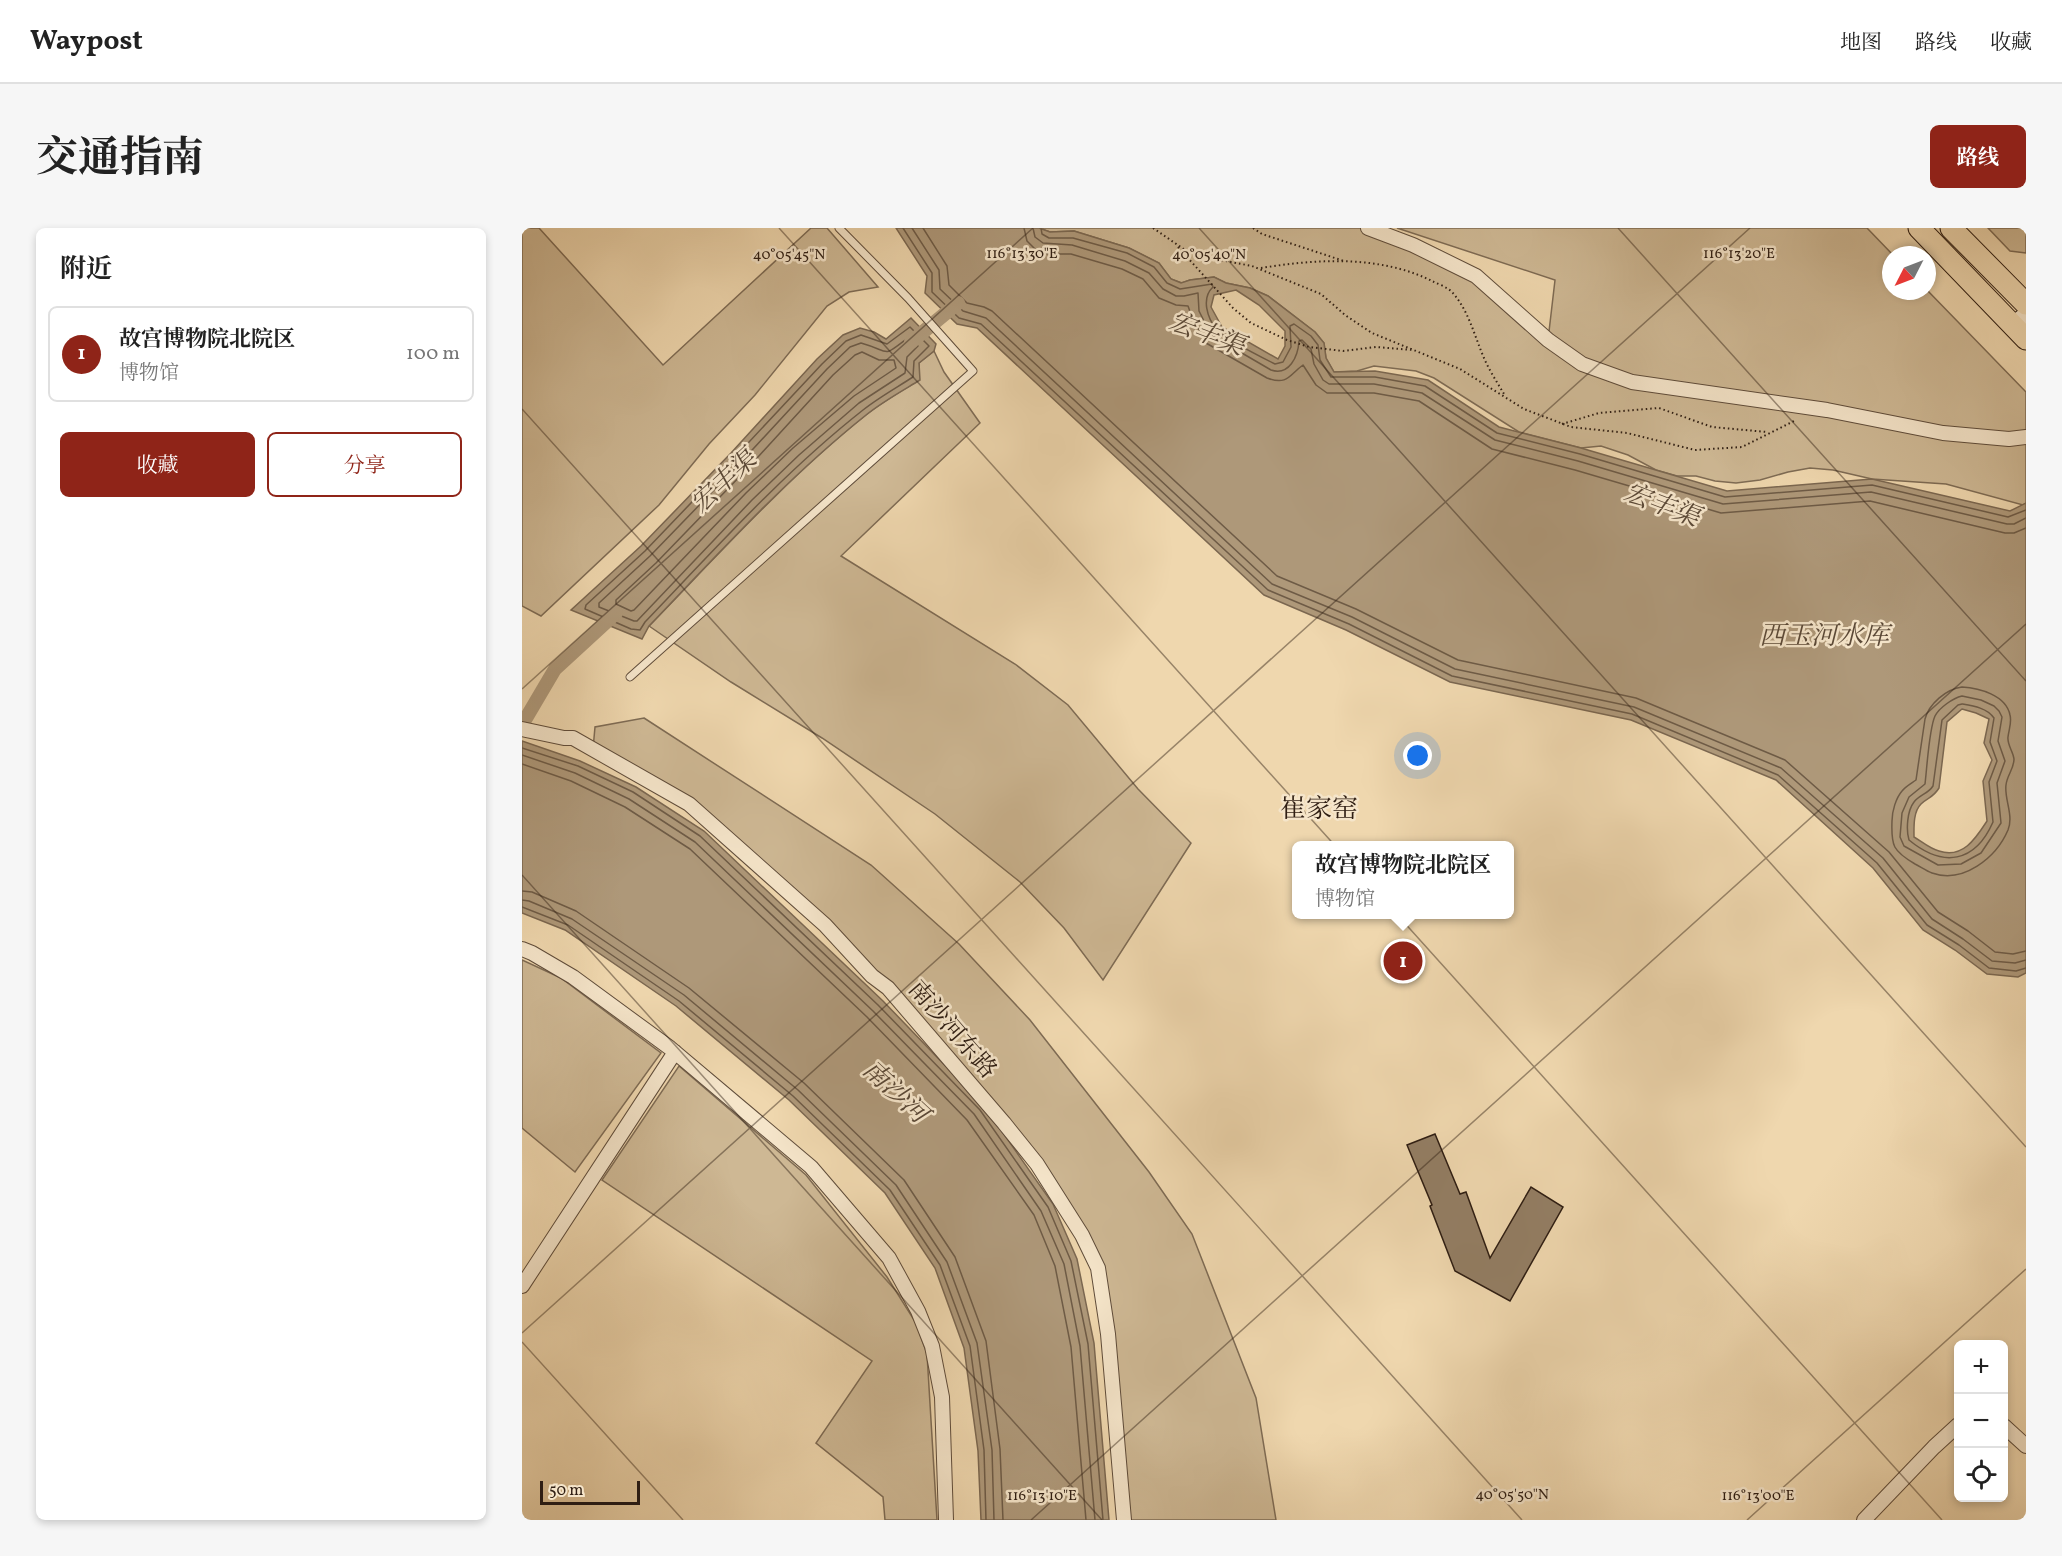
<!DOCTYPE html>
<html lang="zh">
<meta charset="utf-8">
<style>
body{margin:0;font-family:Vollkorn,"Noto Serif SC",serif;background:#f6f6f6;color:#222}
.controls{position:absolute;right:18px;bottom:18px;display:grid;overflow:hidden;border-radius:9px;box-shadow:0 3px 9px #0003}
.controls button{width:54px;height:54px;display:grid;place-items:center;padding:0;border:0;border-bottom:2px solid #e0e0e0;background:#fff;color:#222;font:30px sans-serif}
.compass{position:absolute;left:1360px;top:18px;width:54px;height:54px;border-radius:50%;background:#fff;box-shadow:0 3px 9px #0003;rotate:228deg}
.scale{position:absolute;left:18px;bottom:15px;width:100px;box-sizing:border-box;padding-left:6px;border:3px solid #2f1e13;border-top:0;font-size:16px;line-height:21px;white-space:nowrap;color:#2f1e13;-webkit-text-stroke:4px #f5e5ca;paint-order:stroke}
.you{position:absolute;left:896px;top:528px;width:21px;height:21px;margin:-15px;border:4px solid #fff;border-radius:50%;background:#1a73e8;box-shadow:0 0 0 9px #1a73e833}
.badge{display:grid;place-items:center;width:39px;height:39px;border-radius:50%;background:#8f2418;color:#fff;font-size:20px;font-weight:700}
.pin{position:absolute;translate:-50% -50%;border:3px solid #fff;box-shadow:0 2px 6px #0006}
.popup{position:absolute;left:770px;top:613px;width:222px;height:78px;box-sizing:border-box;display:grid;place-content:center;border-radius:9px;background:#fff;filter:drop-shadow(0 2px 4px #0005);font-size:20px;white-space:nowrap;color:#767676}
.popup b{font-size:22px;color:#222}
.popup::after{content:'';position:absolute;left:50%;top:100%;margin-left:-12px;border:12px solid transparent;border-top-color:#fff}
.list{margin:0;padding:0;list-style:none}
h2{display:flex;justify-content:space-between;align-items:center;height:78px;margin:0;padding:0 24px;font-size:26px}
h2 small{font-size:20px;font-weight:400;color:#767676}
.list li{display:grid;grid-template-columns:39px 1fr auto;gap:18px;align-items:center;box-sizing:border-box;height:96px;margin:0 12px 12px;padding:0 12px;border:2px solid #e0e0e0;border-radius:9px}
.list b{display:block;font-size:22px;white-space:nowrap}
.list p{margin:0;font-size:20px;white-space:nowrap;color:#767676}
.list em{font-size:20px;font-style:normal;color:#767676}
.actions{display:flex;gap:12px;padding:18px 24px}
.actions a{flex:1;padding:14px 0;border:2px solid #8f2418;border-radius:9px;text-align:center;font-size:21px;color:#8f2418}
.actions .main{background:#8f2418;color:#fff}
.icon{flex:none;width:33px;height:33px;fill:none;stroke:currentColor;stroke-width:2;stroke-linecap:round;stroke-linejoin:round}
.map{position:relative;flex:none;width:1504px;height:1292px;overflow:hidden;border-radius:9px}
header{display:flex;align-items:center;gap:36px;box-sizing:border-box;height:84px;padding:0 30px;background:#fff;border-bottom:2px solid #e0e0e0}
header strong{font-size:28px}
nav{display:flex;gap:33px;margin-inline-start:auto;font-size:21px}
.intro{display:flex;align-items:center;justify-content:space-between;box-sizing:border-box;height:144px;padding:0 36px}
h1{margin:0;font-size:42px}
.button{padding:15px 27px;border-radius:9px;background:#8f2418;color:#fff;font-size:21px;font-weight:700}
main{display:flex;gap:36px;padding:0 36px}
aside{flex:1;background:#fff;border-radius:9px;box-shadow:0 3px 9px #0003}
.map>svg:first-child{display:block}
.green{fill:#ceb894;stroke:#7e6b54;stroke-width:1.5}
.water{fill:#ae9879;stroke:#7b6750;stroke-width:1.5;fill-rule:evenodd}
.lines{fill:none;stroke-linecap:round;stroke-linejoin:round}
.shore{stroke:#6e5b46;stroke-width:1.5}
.canal{stroke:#ae9879;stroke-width:14}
.building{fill:#937e64;stroke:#2f1e13;stroke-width:1.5}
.lane-casing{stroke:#5f4c3a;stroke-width:9}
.street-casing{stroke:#5f4c3a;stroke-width:16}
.secondary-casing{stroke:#2f1e13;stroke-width:20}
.primary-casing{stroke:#2f1e13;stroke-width:23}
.path{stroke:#2f1e13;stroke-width:2;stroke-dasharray:1.5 3;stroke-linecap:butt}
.lane{stroke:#f5e5ca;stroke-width:7}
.street{stroke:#f5e5ca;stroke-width:14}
.secondary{stroke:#f5e5ca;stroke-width:18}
.primary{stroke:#efd7ae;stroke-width:21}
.ticks{fill:none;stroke:#2f1e13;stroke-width:1.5;stroke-opacity:0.45}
.labels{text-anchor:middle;stroke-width:5;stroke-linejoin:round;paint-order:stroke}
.street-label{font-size:24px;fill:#2f1e13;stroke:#f5e5ca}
.water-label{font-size:26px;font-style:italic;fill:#5b4937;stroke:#f5e5ca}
.neighbourhood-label{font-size:26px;fill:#2f1e13;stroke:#f5e5ca}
.ticks-label{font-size:15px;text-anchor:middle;fill:#2f1e13;stroke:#f5e5ca;stroke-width:5;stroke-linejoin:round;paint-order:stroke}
</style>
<header>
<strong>Waypost</strong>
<nav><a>地图</a><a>路线</a><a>收藏</a></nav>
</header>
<div class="intro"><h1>交通指南</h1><a class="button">路线</a></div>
<main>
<aside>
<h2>附近<small></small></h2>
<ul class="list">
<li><span class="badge">1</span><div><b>故宫博物院北院区</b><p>博物馆</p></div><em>100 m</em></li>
</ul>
<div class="actions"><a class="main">收藏</a><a>分享</a></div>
</aside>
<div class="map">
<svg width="1504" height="1292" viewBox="0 0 1504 1292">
<rect width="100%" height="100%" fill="#efd7ae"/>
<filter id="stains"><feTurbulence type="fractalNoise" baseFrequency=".00333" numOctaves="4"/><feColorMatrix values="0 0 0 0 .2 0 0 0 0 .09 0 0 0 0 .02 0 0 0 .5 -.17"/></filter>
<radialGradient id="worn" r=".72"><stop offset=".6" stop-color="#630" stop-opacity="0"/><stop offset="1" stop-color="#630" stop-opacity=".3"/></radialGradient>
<path class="green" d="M0,0H17L141,137L289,0H305L356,59L327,64L305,78L233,167L187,216L137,277L19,388L0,378Z
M517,0H846L954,48L1026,112L1033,52L875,0H1345L1371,27H1369V63L1405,62L1504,164V275L1501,277L1424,256L1350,251L1311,242L1288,240L1266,244L1238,252L1214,255L1193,253L1174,248H1155L1134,242L1106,227L1079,218L1059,220L997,204L912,150L894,143L852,138L835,143L812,144L804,130L802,115L793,104L746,68L728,60L704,55L692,49L668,52L660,55L649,51L637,35L607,20L552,3L528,4Z
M1466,0H1504V25L1488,23Z
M412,123L422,144L458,195L319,328L493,436L546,477L616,561L669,615L581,752L542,700L498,654L413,586L300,510L209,454L127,398C197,326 265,250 344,187C360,174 380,163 397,152V135Z
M122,490L349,637L437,716L508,792L627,944L670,1006L734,1170L754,1292H602L576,1040L515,937L366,760L167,576L71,521L73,499Z
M0,732L39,750L139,825L53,944L0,900Z
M157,838L284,947L365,1049L394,1095L405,1126L415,1292H363L361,1269L294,1215L350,1133L80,952Z"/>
<path class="water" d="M374,0H517L528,4L552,3L607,20L637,35L649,51L659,55L668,52L692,49L704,55L728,60L746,68L793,104L802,115L804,130L812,144L853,143L906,152L977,199L1059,220L1205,263L1350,251L1488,283L1504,275V745L1496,749L1465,746L1433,722L1401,702L1351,640L1254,552L1109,492L928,454L824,402L742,367L455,100L435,96L403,65L405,48ZM714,62L737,77L763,103V118L756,131L700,99L689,79L692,67ZM1440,481L1454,485L1467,491L1462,515L1470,532L1461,553L1465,593C1454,610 1441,631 1417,623C1408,621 1399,613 1392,609C1392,599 1391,584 1399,576C1406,569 1411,570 1417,560L1425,494Z
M389,90L414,116L412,123L397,135L398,152C380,163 360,174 344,187C265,250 197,325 127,398L120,411L49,382L119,318L209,225L295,131L321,107L338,100L352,104L364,111Z
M0,513L58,533L114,559L182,603L361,773L462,878L531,976L555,1031L572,1115L587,1292H459L456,1223L442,1120L413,1040L363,965L267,872L154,778L43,702L0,685Z"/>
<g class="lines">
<path class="shore" d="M381,0L410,45V64L437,90L459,96L746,362L827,396L930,448L1110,486L1256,547L1355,635L1405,697L1437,717L1467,740L1494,743L1504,740
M390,0L417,42L418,61L441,83L464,90L750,356L830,389L933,441L1112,479L1259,540L1361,630L1410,691L1441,711L1470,733L1493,735L1504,732
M401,0L425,38L427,57L445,75L462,79L470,83L755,348L834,381L936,432L1114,470L1263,532L1367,624L1416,684L1446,703L1473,724L1491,726L1504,723
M502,0L505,13L515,23L527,26H549L600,41L621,51L637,70L654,77L666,78L670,89L684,115L745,150C766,158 768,146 781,137L794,157L805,165H852L897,173L970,221L1053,242L1199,285L1348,273L1483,305H1492L1504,300
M511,0L513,9L521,15L550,17L603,33L627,45L641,61L654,68H662L676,65L677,83L689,107L749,142C767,148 776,129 777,113L780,112L789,121L792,136L801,152L807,156H852L900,165L973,212L1056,233L1201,276L1349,264L1485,296H1492L1504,290
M519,0L520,6L527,10H551L605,25L632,39L645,55L658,61L690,56L691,59C679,70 685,90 695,102C702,110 741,130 753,136L761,134L769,119L768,98L772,96L789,108L796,117L798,132L809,149H853L903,158L975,205L1058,226L1203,269L1350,257L1486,289L1504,282
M388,99L407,118L392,133L391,149C374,160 356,170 341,182C261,245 193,321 123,394L118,402L109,401L63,381L64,377L123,323L213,229L300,136L324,113L339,107L365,116Z
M387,109L396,118L385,129L383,145L337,175L277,227L230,272L115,393H112L77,379V375L128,328L219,234L305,141L328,119L339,115C371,124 358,131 387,109Z
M340,124L357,132H372L374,140L332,168L271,220L224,265L112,382L109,383L94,376V372L134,335L225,241L311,147L333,127Z
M1440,459C1457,460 1484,467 1488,487C1490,494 1487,501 1486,509C1485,517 1491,523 1492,531C1492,541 1485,547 1484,557C1482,571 1492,587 1486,602C1474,630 1441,656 1410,645C1404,643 1399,639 1393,636C1371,623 1369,618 1370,593C1370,583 1374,570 1380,563C1384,558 1390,555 1394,552L1403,491C1407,476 1424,461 1440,459Z
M1440,468L1459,472L1472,478L1477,483L1480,489L1476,513L1483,533L1475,555L1479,595L1459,625L1439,636L1416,637L1382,618L1378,609L1380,585L1387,569L1403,556C1405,540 1407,501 1413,488C1417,480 1431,470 1440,468Z
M1440,476C1452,478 1465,480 1472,490L1468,514L1475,533L1467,554L1471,594C1453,635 1421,640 1387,612C1384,602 1385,583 1392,574C1397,567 1406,566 1411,558L1420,492L1436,477Z
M0,520L56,538L111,564L178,608L356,777L458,882L526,979L549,1033L566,1116L581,1292
M0,527L53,545L107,571L173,614L351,783L452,886L519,983L542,1036L558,1118L573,1292
M0,536L49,553L103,579L168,621L345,789L445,892L512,987L533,1038L549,1119L564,1292
M0,663L10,664L54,683L167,760L282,855L382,952L433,1029L464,1113L478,1221L481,1292
M0,672L7,673L50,691L162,767L276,862L374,957L425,1034L455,1115L470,1222L472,1292
M0,679L46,697L157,773L271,868L368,962L418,1037L448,1118L462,1222L464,1292"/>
<path class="canal" d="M389,114L436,75
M0,497L33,441L94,385"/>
</g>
<path class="building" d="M913,906L938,966L944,964L968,1030L1009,959L1041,979L988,1073L933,1043L908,978L910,977L885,917Z"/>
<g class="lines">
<g class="lane-casing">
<path id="lane" d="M108,449L451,143L386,70L317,0"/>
</g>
<g class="street-casing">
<path id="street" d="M846,0L891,17L954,48L1026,112L1060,136L1110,154L1305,182L1421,205L1487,211L1504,209
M0,501L42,510H51L167,576L303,697L350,748L366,760L482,895L515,936L560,1007L576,1040L586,1106L602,1292
M0,721L10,725L51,749L148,820L289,939L367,1030L396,1083L410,1118L420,1169L424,1292
M0,1058L153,824
M1482,1198L1504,1218
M1342,1292L1412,1219L1436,1197"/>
</g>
<g class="secondary-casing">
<path id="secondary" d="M1491,98L1504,88"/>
</g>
<g class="primary-casing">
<path id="primary" d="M1397,0L1504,111
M1429,0L1504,76"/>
</g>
<path class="path" d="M631,0L663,22L693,31L730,38L799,66L823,87L850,105L938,141L1002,181L1049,199L1105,205L1173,222L1220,219L1274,192
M731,0L740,6L822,33
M656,19L711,80L729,95L765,112L787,119L821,123L854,119L891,122
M739,40C795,31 858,27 910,53C916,56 925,59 930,64C947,83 952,107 962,130C967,142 975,154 982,166
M1040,196L1077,185L1137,180L1190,199L1245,204"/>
<use href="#lane" class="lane"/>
<use href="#street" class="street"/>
<use href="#secondary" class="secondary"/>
<use href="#primary" class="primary"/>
</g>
<path class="ticks" d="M257,0L1420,1292M677,0L1504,919M1096,0L1504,453M0,181L1000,1292M0,461L511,0M0,647L580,1292M0,1105L1228,0M0,1114L161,1292M509,1292L1504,396M1225,1292L1504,1041"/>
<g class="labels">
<g class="street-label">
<text transform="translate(431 801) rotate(49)" y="8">南沙河东路</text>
</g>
<g class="water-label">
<text transform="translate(685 105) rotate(21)" y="9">宏丰渠</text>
<text transform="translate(201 253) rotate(-43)" y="9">宏丰渠</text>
<text transform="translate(1140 276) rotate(21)" y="9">宏丰渠</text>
<text x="1302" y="416">西玉河水库</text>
<text transform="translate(374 863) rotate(43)" y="9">南沙河</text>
</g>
<g class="neighbourhood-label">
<text x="797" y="589">崔家窑</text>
</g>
</g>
<g class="ticks-label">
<text x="500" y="30">116°13'30"E</text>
<text x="1217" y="30">116°13'20"E</text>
<text x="267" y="31">40°05'45"N</text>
<text x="687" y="31">40°05'40"N</text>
<text x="990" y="1271">40°05'50"N</text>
<text x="520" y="1272">116°13'10"E</text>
<text x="1236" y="1272">116°13'00"E</text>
</g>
<rect width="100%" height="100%" filter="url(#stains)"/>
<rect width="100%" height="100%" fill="url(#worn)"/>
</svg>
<div class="controls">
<button>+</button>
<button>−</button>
<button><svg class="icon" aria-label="locate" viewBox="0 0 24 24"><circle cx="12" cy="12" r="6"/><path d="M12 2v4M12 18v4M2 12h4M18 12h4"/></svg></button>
</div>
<svg class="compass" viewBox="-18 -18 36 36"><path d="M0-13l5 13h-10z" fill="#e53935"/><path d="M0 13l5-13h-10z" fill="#767676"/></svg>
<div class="scale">50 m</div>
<div class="you"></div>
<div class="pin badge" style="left:881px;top:733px">1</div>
<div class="popup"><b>故宫博物院北院区</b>博物馆</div>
</div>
</main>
